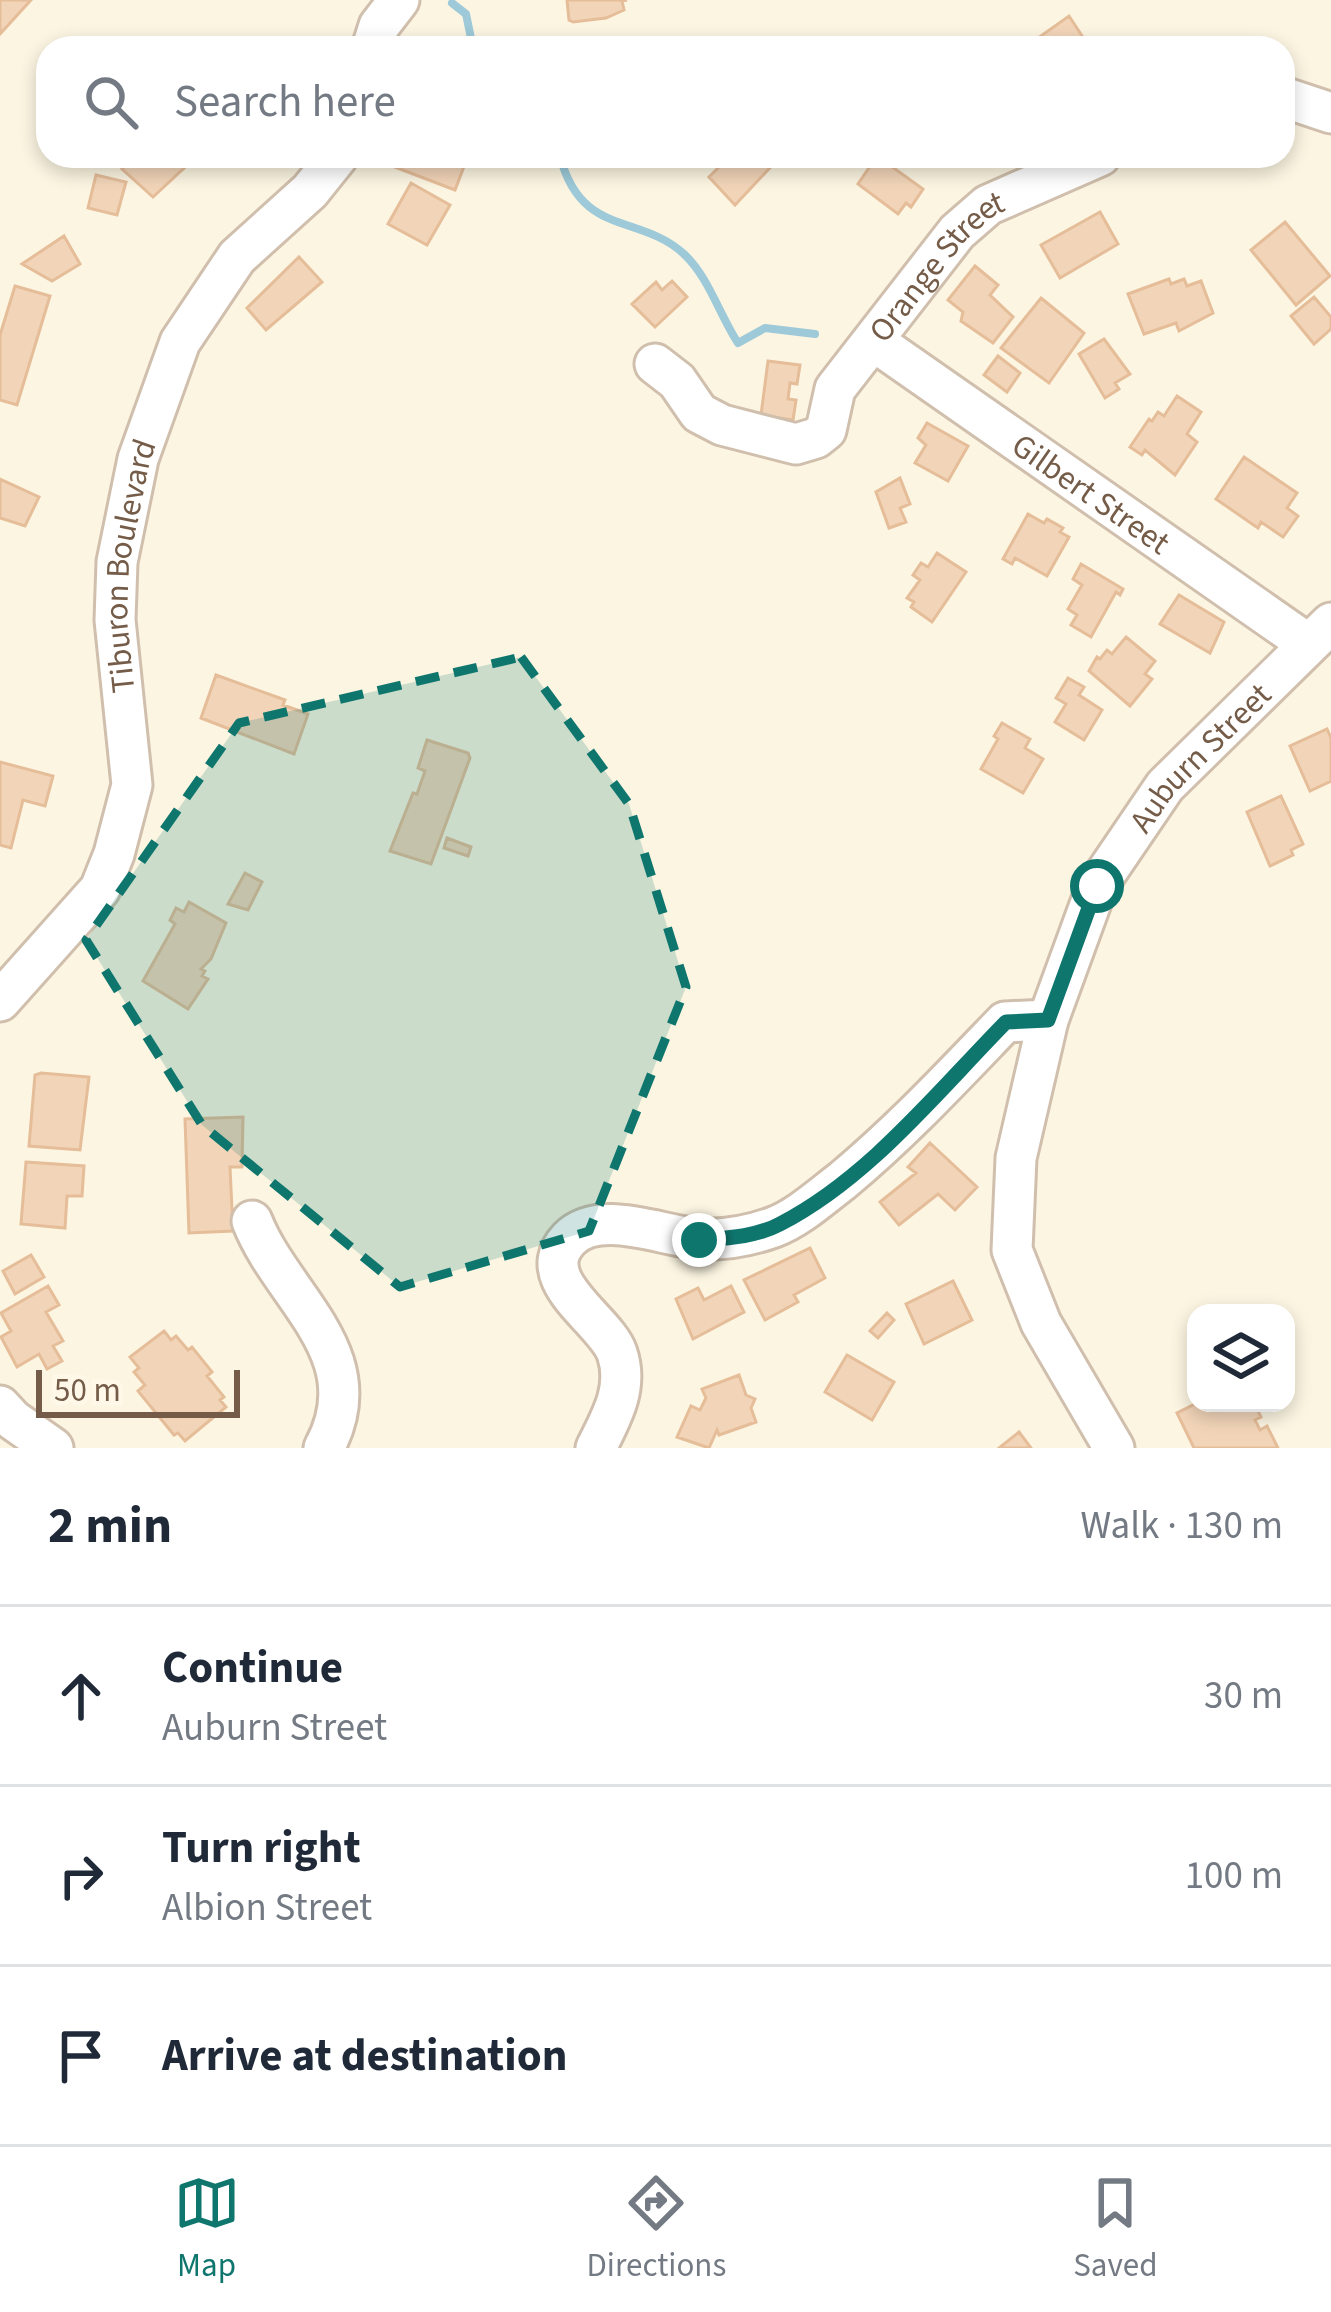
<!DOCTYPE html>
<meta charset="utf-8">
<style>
body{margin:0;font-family:"Source Sans 3",sans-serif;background:#f6f6f7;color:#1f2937}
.controls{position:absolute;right:36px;bottom:36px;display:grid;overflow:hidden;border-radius:24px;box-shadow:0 6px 18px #0003}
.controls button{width:108px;height:108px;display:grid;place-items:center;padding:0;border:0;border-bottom:3px solid #e0e1e3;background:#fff;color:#1f2937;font:60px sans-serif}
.scale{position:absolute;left:36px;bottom:30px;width:204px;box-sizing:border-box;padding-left:12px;border:6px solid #745c48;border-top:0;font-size:33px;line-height:42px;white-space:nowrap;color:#745c48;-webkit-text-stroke:9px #fff8e8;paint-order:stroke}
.stop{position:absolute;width:36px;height:36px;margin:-27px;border:9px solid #0f766e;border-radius:50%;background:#fff}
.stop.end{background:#0f766e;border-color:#fff;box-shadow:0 3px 12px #0008}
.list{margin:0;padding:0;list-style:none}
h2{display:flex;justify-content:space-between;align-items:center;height:156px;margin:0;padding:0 48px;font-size:51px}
h2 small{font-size:39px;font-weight:400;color:#747a83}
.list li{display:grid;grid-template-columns:78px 1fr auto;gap:36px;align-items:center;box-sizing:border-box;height:180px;padding:0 48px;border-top:3px solid #e0e1e3}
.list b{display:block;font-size:45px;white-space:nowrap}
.list p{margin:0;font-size:39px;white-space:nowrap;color:#747a83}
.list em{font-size:39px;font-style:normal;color:#747a83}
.icon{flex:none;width:66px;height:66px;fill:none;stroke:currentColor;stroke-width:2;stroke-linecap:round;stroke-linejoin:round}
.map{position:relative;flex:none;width:1331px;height:1448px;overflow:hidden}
.search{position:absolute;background:#fff;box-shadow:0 6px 18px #0003;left:36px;right:36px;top:36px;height:132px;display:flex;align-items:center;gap:30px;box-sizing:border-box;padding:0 42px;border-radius:36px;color:#747a83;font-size:45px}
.sheet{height:696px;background:#fff}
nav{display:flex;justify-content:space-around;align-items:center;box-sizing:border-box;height:168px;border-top:3px solid #e0e1e3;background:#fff;font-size:33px;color:#747a83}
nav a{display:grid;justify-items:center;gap:6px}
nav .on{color:#0f766e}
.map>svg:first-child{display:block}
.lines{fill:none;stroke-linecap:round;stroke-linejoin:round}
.stream{stroke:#9dc9d8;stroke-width:8}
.building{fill:#f2d5b9;stroke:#e5bd99;stroke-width:3}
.minor-casing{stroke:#d0bfac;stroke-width:45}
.minor{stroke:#fff;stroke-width:39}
.route{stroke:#0f766e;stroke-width:15}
.marked{fill:#0f766e;fill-opacity:0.2;stroke:#0f766e;stroke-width:9;stroke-dasharray:24 15;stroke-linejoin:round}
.labels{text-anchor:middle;stroke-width:9;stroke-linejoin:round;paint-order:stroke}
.street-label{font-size:33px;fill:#745c48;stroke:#fff8e8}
</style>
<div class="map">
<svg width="1331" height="1448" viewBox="0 0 1331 1448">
<rect width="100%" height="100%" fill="#fcf5e2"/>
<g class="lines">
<path class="stream" d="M452,3L466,14L473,48
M560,156C581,238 641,213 685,255C709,278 720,316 738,343L765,328L815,334"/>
</g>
<path class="building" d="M0,0H31L0,34Z
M567,0H627L622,1L624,10L606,18L573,22L569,20Z
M1069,16L1090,48H1024Z
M136,156H197L153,197L122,169Z
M366,156H468L455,190Z
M730,156H781L735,205L709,177Z
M877,156L923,189L911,207L906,203L898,214L858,184Z
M96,175L126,182L117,215L88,208Z
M411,183L450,205L427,245L388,224Z
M1100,212L1118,244L1060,278L1041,245Z
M1285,222L1330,276L1296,305L1251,250Z
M64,236L80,264L52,281L22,264Z
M299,257L322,282L266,330L247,308Z
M975,266L998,285L990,295L1013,317L993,343L961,321L963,312L948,300Z
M1169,279L1171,284L1184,279L1187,286L1201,281L1213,313L1179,331L1176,323L1144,334L1128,294Z
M672,281L687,297L655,327L632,304L656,282L662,290Z
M15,286L50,296L17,405L0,400V335Z
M1314,297L1331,317V329L1314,344L1291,316Z
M1041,298L1084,333L1049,383L1001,348Z
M1104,339L1130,374L1115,383L1119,389L1105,398L1079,354Z
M998,356L1020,373L1007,392L984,375Z
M768,361L800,365L797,384L790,383L788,399L796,400L793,420L761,415Z
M1177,396L1201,412L1187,434L1197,442L1175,475L1145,450L1142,455L1130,447L1149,419L1152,421L1158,412L1164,416Z
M927,423L968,446L948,481L915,463L926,445L918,438Z
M1244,457L1297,493L1287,508L1298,516L1283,537L1261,522L1258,528L1216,499Z
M900,478L910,504L900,508L906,522L889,528L876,492Z
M0,479L39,497L25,526L0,518Z
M1028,514L1044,523L1047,519L1063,528L1060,532L1069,537L1047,576L1015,558L1012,564L1003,559Z
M937,553L966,572L932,622L911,607L914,602L907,598L920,580L913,575L921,563L928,567Z
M1081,564L1123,589L1120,595L1116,592L1091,637L1071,625L1077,615L1068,609L1082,585L1073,579Z
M1179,595L1224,622L1210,653L1160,624Z
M1126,637L1155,661L1145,674L1152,679L1130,706L1089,671L1097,657L1100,659L1107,650L1112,654Z
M216,675L285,700L283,705L308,714L294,754L201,718Z
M1068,678L1084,687L1079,695L1102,710L1084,740L1055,722L1066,704L1056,698Z
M1002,723L1030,739L1025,748L1043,759L1023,793L981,769L998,739L994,736Z
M1327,729L1331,738V781L1310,791L1290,746Z
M427,740L468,753L470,758L431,864L390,851L413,793L417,794L425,771L418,768Z
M0,762L53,776L45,806L23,800L11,848L0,845Z
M1281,796L1303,844L1291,850L1293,855L1270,866L1247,812Z
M447,838L471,847L468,856L444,848Z
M245,873L262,882L248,910L228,904Z
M189,902L226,923L211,959L201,969L205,971L202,976L208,979L188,1009L143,981L175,924L170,920L176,908L184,912Z
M41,1073L89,1077L80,1150L29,1146L35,1075Z
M243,1117L242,1167H230L233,1231L189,1233L185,1119Z
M930,1143L977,1187L955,1210L938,1194L899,1225L880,1202L916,1173L908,1167Z
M26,1162L84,1166L82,1196H67L65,1228L21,1224Z
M810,1248L825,1278L794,1295L798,1302L765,1320L744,1280Z
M31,1255L44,1277L15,1294L3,1271Z
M953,1281L972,1320L924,1344L906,1304Z
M48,1286L59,1305L46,1312L63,1341L53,1346L62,1361L47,1369L39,1354L17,1367L1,1337L11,1331L1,1313Z
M731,1286L744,1312L693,1339L676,1299L698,1288L704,1300Z
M887,1313L894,1320L878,1338L870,1331Z
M164,1331L171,1340L176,1336L188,1350L192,1347L212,1372L207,1376L224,1397L220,1400L226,1407L185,1441L178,1433L174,1435L138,1391L145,1385L134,1372L139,1368L130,1357Z
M847,1355L894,1382L872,1420L825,1392Z
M739,1375L746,1395L755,1399L751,1408L756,1422L719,1435L717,1430L709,1448L677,1437L691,1406L700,1410L706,1398L702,1389Z
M1197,1403H1254L1261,1417L1255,1420L1260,1430L1267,1426L1278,1448H1194L1177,1413Z
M1019,1432L1031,1448H999Z"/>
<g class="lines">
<g class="minor-casing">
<g id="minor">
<path d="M372,48L379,26L399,0"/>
<path d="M1283,97L1331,113"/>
<path id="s1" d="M875,342L1308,644"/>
<path id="s2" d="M655,364L677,381L699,413L722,425L796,444L816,438L826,430L835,389L957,232L988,205L1100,156"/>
<path id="s3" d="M0,1001L100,889L114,854L132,785L115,620L117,562L138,459L180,342L237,257L310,191L338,156"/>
<path d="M252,1221C282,1298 375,1355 324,1448"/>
<path d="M0,1406L13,1420L53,1448"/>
<path d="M596,1448C611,1418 629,1388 617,1353C606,1320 530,1280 569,1239C600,1207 666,1238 702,1239C725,1240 752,1235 774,1227C798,1218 821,1197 842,1181C901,1132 952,1077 1005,1022L1048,1020"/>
<path id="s4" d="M1114,1448L1041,1323L1012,1250L1016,1158L1048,1020L1097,886L1165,786L1331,623"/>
</g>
</g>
<use href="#minor" class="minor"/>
</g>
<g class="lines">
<path class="route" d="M699,1240C726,1238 756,1237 780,1224C869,1178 937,1092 1006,1022L1048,1020L1097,886"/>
</g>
<path class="marked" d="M521,657L629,804L686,987L589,1231L400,1287L202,1125L86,940L239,723Z"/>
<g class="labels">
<g class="street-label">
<text dy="12" stroke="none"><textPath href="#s2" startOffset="405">Orange Street</textPath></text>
<text dy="12" stroke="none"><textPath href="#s1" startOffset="264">Gilbert Street</textPath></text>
<text dy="12" stroke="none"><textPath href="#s3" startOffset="480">Tiburon Boulevard</textPath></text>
<text dy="12" stroke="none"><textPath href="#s4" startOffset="765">Auburn Street</textPath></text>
</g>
</g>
</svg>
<div class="controls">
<button><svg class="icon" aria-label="layers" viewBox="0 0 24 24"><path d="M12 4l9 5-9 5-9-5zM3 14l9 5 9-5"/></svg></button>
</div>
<div class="scale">50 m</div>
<div class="stop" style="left:1097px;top:886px"></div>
<div class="stop end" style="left:699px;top:1240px"></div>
<div class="search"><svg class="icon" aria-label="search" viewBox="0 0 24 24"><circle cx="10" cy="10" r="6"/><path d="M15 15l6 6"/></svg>Search here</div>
</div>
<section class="sheet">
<h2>2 min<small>Walk · 130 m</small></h2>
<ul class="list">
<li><svg class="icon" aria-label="ahead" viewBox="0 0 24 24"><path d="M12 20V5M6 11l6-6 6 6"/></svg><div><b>Continue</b><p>Auburn Street</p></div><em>30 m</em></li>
<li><svg class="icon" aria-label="right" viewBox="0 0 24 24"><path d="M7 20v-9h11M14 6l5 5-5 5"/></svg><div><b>Turn right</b><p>Albion Street</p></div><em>100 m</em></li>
<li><svg class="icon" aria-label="arrive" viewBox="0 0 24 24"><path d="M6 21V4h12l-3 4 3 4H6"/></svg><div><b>Arrive at destination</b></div></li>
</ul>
</section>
<nav>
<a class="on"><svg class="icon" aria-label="map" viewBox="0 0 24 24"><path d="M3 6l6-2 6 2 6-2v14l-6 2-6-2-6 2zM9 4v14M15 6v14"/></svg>Map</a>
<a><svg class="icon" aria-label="directions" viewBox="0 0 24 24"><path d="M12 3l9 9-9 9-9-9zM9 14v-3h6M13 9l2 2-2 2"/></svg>Directions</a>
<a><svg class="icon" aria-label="saved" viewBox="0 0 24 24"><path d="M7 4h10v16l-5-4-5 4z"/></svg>Saved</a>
</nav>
